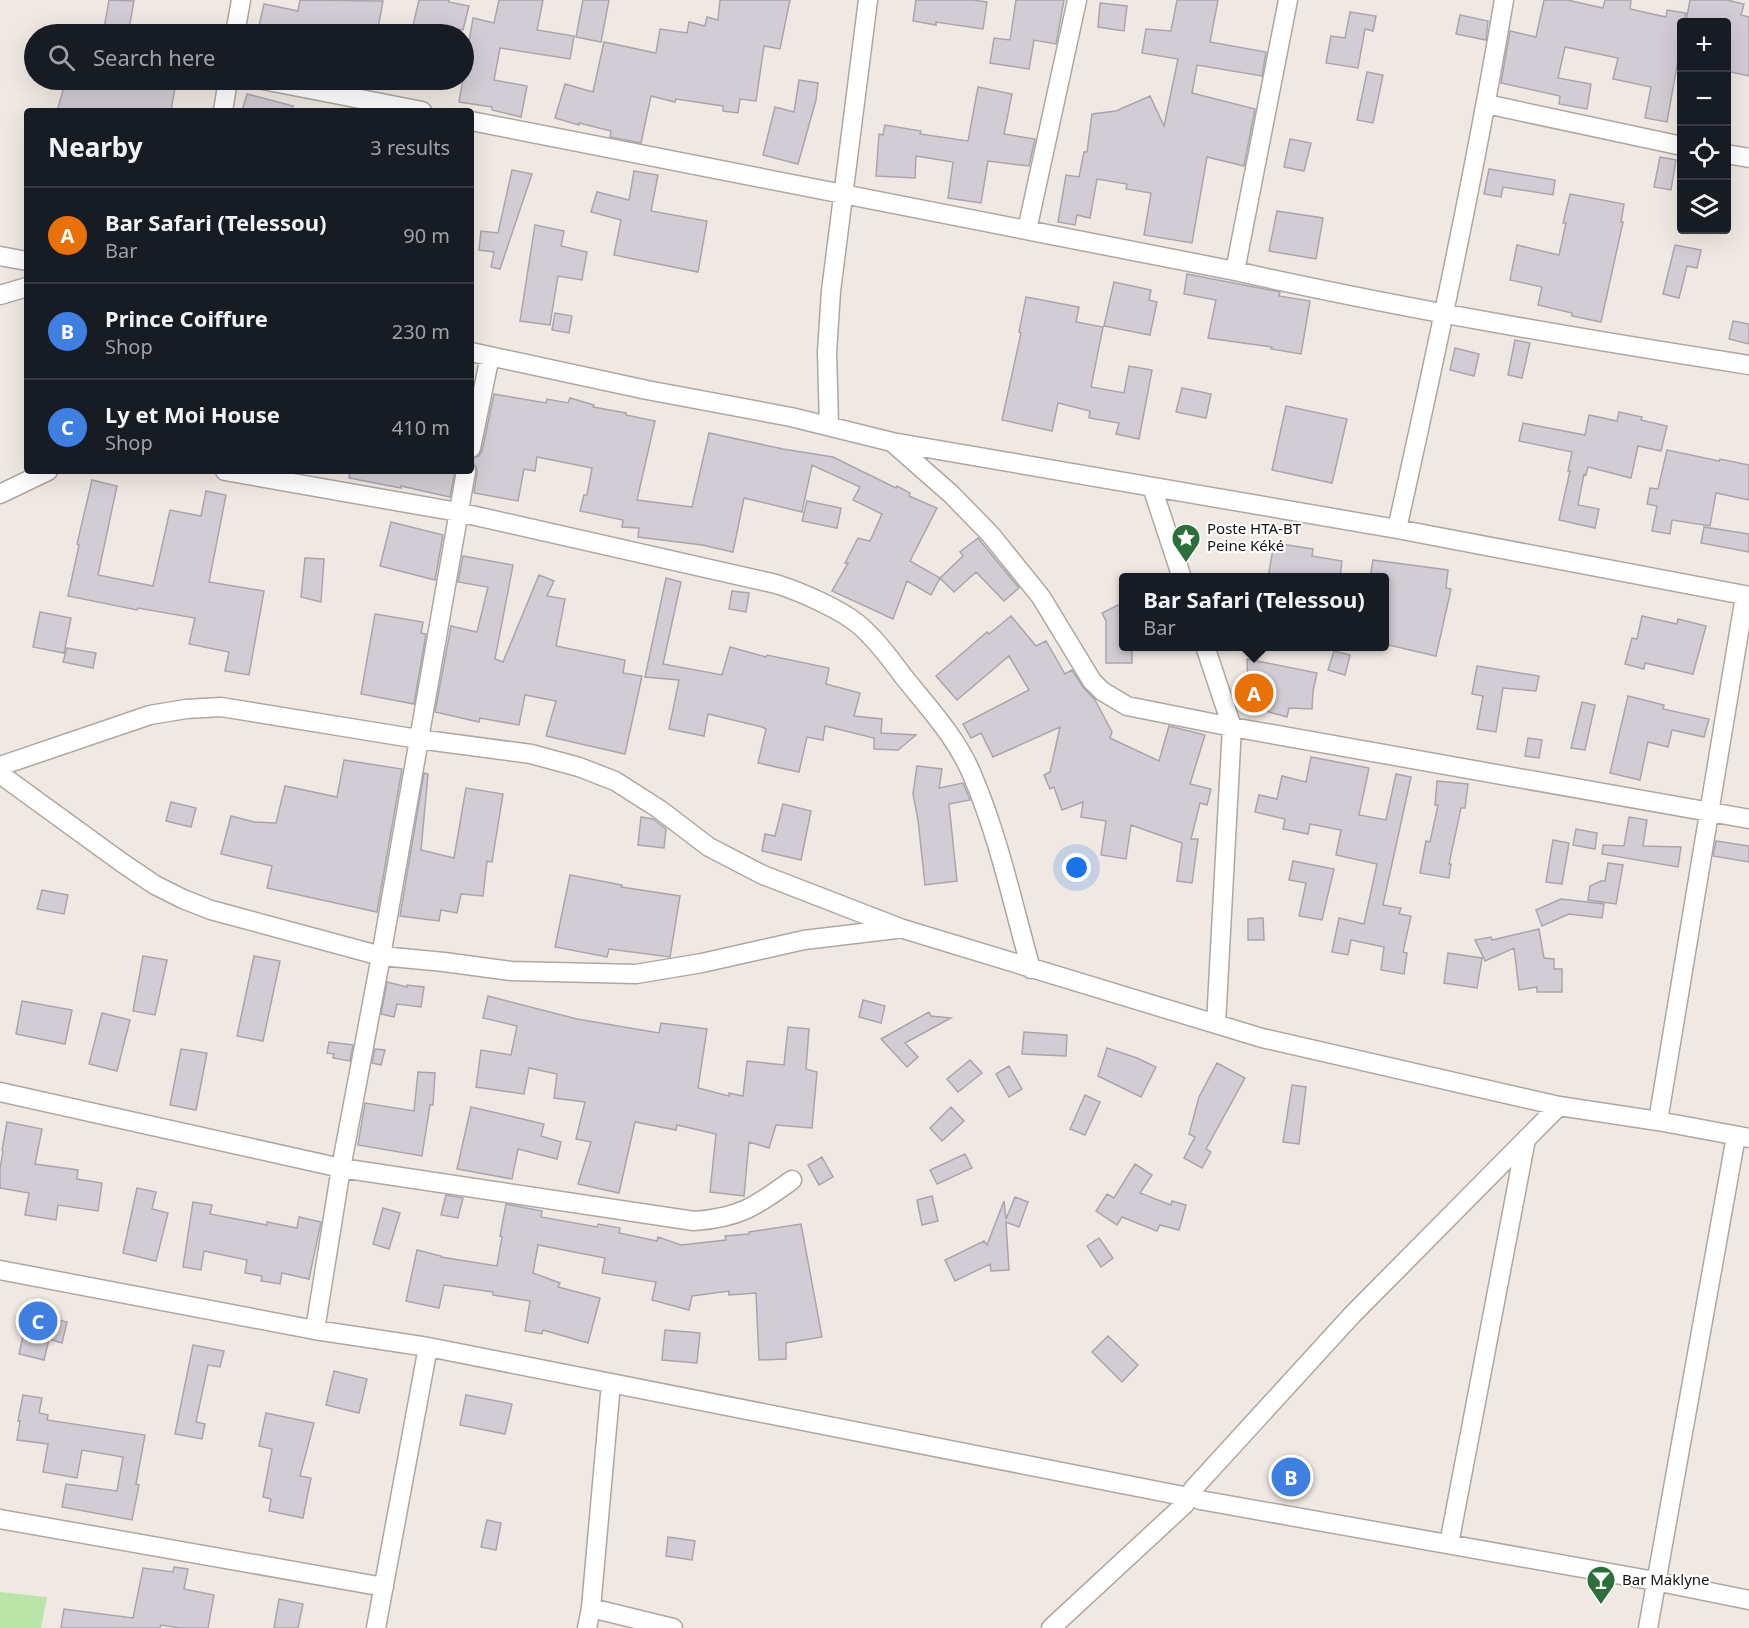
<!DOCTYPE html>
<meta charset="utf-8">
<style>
body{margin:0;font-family:"Noto Sans",sans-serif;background:#242831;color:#f1f3f6}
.controls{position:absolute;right:18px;top:18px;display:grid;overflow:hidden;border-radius:6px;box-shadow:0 6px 24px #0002}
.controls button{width:54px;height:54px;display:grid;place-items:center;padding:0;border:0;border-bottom:2px solid #363941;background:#171b24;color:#f1f3f6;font:30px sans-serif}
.you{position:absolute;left:1077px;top:868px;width:21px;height:21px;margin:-15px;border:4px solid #fff;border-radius:50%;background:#1a73e8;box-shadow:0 0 0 9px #1a73e833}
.badge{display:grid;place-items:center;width:39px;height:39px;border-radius:50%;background:#99b8a1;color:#fff;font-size:20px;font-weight:700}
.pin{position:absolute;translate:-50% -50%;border:3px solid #fff;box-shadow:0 2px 6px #0006}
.popup{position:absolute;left:1119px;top:573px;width:270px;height:78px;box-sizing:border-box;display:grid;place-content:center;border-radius:6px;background:#171b24;filter:drop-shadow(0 2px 4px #0005);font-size:20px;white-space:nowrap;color:#9ea1a6}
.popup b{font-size:22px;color:#f1f3f6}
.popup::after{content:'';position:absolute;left:50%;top:100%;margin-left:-12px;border:12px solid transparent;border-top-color:#171b24}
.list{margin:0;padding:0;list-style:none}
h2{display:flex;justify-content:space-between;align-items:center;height:78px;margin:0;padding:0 24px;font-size:26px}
h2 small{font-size:20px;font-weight:400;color:#9ea1a6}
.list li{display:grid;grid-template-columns:39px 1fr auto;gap:18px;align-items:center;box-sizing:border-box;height:96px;padding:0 24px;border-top:2px solid #363941}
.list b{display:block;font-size:22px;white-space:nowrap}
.list p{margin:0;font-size:20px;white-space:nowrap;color:#9ea1a6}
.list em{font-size:20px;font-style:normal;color:#9ea1a6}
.icon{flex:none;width:33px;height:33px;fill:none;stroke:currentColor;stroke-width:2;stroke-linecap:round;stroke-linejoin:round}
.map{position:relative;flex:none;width:1749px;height:1628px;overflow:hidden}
.search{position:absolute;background:#171b24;box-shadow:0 6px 24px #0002;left:24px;top:24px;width:450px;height:66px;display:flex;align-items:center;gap:15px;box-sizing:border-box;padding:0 21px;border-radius:33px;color:#9ea1a6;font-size:22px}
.panel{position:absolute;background:#171b24;box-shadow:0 6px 24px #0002;left:24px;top:108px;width:450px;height:366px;border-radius:6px}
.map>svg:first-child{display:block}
.green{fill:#bae4a8}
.building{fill:#d2cdd4;stroke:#a9a5ac;stroke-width:1.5}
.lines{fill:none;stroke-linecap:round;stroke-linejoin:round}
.minor-casing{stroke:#aea7a1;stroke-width:21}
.minor{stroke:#fff;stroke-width:18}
.labels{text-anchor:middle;stroke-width:4.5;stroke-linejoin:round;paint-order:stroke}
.poi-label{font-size:15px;fill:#141210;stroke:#fff;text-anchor:start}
</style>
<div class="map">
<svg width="1749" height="1628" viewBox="0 0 1749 1628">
<rect width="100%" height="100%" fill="#f0e9e3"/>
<path class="green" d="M0,1592L47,1597L41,1628H0Z"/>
<path class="building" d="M109,0L134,1L128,34H103Z
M300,0L383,1L377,34H257L264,4L298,11Z
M419,0H449V2L469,6L463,30L442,26L440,34H411Z
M499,0H543L537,30L574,36L570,59L500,48L494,80L527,86L521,117L492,110V107L459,102L473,18L494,23Z
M583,0H609L601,42L576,37Z
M720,0H790L780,49L764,46L756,101L740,99L738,113L723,111V106L676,99L675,102L651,96L641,143L610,137L611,131L579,123V125L555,118L565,84L593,92L604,42L656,53L660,29L687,33L689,22L705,26L707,17L718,20Z
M916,0H973L987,2L983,29L936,22V25L913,21Z
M1016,0H1064L1056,44L1034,40L1029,69L990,63L994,38L1010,40Z
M1177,0H1218L1210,42L1266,52L1262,76L1197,65L1192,93L1255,109L1244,166L1207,157L1192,243L1144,235L1151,193L1126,189L1127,184L1097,179L1090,218L1077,215L1075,225L1058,222L1066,175L1079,177L1084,152H1087L1092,114L1116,111L1150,96L1164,126L1178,59L1142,53L1146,29L1171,31Z
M1544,0H1567L1603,8L1605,0H1631L1630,9L1666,17L1667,10L1686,13L1684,22H1682V49H1680L1667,122L1645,118L1651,87L1613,79L1618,58L1565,47L1558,78L1591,84L1587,109L1559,104L1560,96L1501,83L1510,31L1536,37Z
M1690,0H1727L1744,4L1741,15L1749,17V76L1726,71V22H1686Z
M1100,3L1127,6L1124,31L1098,27Z
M1350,12L1376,16L1373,31L1365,29L1358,68L1326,63L1331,36L1345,38Z
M1460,15L1488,21L1486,40L1456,34Z
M1367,72L1383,75L1373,123L1357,120Z
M66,80H164L176,82L171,111H57Z
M799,80L818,83L816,100L798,164L763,155L775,107L794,112Z
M978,87L1012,94L1004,134L1035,139L1029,166L988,161L981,203L948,198L953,162L916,156L915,178L876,176L879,134L883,135L885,125L921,131L920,134L968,141Z
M247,94L293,106L292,111H242Z
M1290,139L1311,143L1304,171L1284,167Z
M1660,157L1676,160L1671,190L1654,187Z
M1489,169L1555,180L1553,195L1503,187L1501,197L1484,194Z
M512,170L532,174L500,269L491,267L494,252L479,250L481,231L498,233Z
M634,171L658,175L651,211L707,221L698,272L614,255L621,220L591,212L597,192L629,200Z
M1570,194L1624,204L1621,222H1623L1601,322L1572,316V313L1538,305L1542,287L1510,280L1517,245L1559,255L1566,223H1563Z
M1277,211L1323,218L1316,259L1269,251Z
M535,225L564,231L561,246L587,252L582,280L558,276L550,325L520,321Z
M1675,245L1701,250L1697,268L1687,266L1679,298L1663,294Z
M1187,274L1280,292L1279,296L1310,301L1301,354L1271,349L1272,347L1208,338L1216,300L1184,294Z
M1114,282L1151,290L1149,300L1157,302L1150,335L1104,326Z
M1026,297L1079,307L1076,322L1103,327L1091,387L1124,393L1129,366L1152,370L1139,439L1116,434L1119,423L1089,418L1090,411L1058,403L1052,431L1002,420L1021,333L1019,332Z
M555,313L572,316L569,333L552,330Z
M1733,321L1749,324V344L1729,339Z
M1515,340L1530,343L1522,378L1508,375Z
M1455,348L1479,354L1474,376L1450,370Z
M1182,388L1211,394L1206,418L1176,412Z
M494,394L546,403L547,399L568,403L570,398L594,405L593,407L626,413V415L655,421L637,500L692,507L709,433L783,449L833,457L896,488L897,486L910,493L909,496L937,508L910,561L940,578L931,595L907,581L893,619L832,591L848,563H845L858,538L870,541L882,514L853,500L860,487L812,465L802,512L744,498L733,552L702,545L638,537L639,528L622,527L623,520L580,511L584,495H587L592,468L537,457L535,471L524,469L518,501L474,493L477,472L476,467L471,459L479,456L482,451Z
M1286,406L1347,419L1332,483L1272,470Z
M1619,412L1642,417L1641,420L1667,426L1661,451L1638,446L1631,478L1588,467L1586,475L1584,474L1578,505L1599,509L1595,528L1559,520L1570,471H1568L1572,452L1519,441L1523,423L1585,435L1589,415L1617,421Z
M1667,450L1719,461L1720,459L1749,465V500L1716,493L1710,526L1672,520L1670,534L1652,531L1657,506L1647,504L1650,488L1658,489Z
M350,471H455L450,497L401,486V488L349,478Z
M92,480L117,486L98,575L153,586L170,510L201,516L206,491L226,495L209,582L264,591L249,675L225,671L229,652L189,644L195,618L138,608L137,610L68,596L79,545L77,544Z
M807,501L841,508L837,528L802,521Z
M391,522L443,535L435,580L380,566Z
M1704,527L1749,534V552L1701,543Z
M978,538L1019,588L1004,601L976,572L954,592L940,578L963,556L960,552Z
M1274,543L1313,549L1312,556L1342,561L1340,578H1268Z
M463,556L513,565L495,659L503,662L539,575L554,581L547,596L565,599L556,646L625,660L623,673L642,676L625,754L546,736L556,701L525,695L519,725L480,718L479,722L435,712L451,626L477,632L488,587L458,582Z
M305,558L324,559L321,602L301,597Z
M1373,560L1448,570L1446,588L1451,589L1436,656L1384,644V578H1370Z
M666,578L681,582L663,664L722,675L730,647L766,657L767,655L829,668L826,684L860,693L854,716L882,719L881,733L916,735L898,750L874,749V738L825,726L823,740L807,737L799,772L758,763L766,729L762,727L708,714L704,736L669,729L679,680L645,677Z
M732,591L749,593L746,612L729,609Z
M1124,602V646H1132V663H1106V621L1102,613Z
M40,612L71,618L64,653L33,647Z
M375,614L423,622L421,633L426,634L414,704L361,694Z
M1011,616L1036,646L1046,641L1065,674L1072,670L1083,687L1095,700L1112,732L1110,738L1159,761L1169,726L1205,735L1190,784L1211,789L1207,805L1200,803L1191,839H1198L1192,883L1177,881L1182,843L1131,825L1126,859L1101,855L1106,821L1081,817L1083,802L1062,810L1054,787L1050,789L1044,775L1050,772L1060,727L993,757L981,733L971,738L963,724L1029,690L1009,656L957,700L936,676L987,632L989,634Z
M1642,616L1677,624L1678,619L1706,626L1693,674L1645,663L1644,669L1625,664L1632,638L1637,639Z
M67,648L96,653L93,668L63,662Z
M1334,651L1350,655L1345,675L1328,670Z
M1247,659L1317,673L1313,691L1312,709L1289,708L1287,717L1262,710L1249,711Z
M1477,666L1539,676L1536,691L1503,688L1496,732L1477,729L1483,696L1472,694Z
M1628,696L1664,705L1663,709L1709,719L1704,737L1672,730L1668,747L1648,742L1640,780L1610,773Z
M1582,702L1595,705L1585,750L1571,748Z
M1528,738L1542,740L1539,758L1525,756Z
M1311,757L1369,768L1359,815L1386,820L1396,774L1411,777L1383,905L1401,908L1399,914L1411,916L1403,952L1407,953L1404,974L1381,970L1384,947L1351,940L1348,955L1332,952L1339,918L1364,924L1377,864L1336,855L1341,830L1310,824L1308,834L1283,829L1285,819L1255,812L1259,795L1277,799L1282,776L1306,782Z
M344,760L402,769L377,912L267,888L272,866L221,854L231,816L254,822L276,823L285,786L337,797Z
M917,766L942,769L939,788L963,783L970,800L949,804L957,881L925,885L918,820L913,794Z
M424,773L428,774L421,850L454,858L466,788L503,794L492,862L487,861L483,896L461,894L457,913L441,910L439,921L400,916Z
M1437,781L1468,784L1465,808H1461L1449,864H1451L1449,878L1420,873L1426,841L1430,842L1438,805H1435Z
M171,802L196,808L191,827L166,821Z
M783,804L811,811L801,860L762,851L765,834L775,836Z
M641,817L653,819L666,829L664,848L638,845Z
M1629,817L1647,820L1643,846L1681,847L1678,867L1602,854L1603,845L1624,846Z
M1576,829L1597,833L1595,849L1573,845Z
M1553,840L1569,843L1562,884L1546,882Z
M1716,841L1749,846V862L1713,856Z
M1293,861L1334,869L1322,920L1299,916L1306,883L1289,880Z
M1608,863L1623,865L1616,904L1588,900L1590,886L1601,881H1605Z
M570,875L622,885L621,887L680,896L670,957L609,949L607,957L555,947Z
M42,890L68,895L64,914L37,909Z
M1561,899L1604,904L1602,918L1569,914L1542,926L1536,910Z
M1263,918L1264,940H1248V919Z
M1539,929L1544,958L1554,959V969H1562V992H1537V987L1519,990L1514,948L1485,961L1475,940L1491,937L1492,940Z
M1448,953L1482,958L1477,988L1444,983Z
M143,956L167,960L155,1015L133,1011Z
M254,956L280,961L263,1041L237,1036Z
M387,982L407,987V985L424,987L421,1007L397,1004L394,1017L381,1014Z
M488,996L577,1019L659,1033L661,1023L707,1029L698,1088L729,1096V1093L743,1096L747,1061L784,1065L788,1027L809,1029L806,1069L817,1072L812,1128L776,1125L769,1148L749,1142L744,1196L710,1192L716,1134L677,1125L676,1130L635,1122L619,1193L578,1184L591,1142L576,1139L585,1102L554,1098L557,1074L529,1068L524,1094L476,1087L481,1050L511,1055L517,1026L483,1018Z
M863,1000L885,1006L881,1023L859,1017Z
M22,1001L72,1010L65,1044L16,1034Z
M929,1012L931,1016L951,1018L905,1043L918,1057L907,1067L881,1039Z
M102,1013L130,1020L117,1071L89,1064Z
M1024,1032L1067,1035L1066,1056L1022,1054Z
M329,1042L353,1045L350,1061L333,1058L334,1054L327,1053Z
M1107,1048L1137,1058L1156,1067L1141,1097L1098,1076Z
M181,1049L207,1053L196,1110L170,1105Z
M375,1049L385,1050L381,1065L372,1063Z
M970,1060L982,1073L958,1092L947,1079Z
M1217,1063L1245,1078L1206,1149L1211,1152L1202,1168L1184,1158L1195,1137L1189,1134L1199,1097Z
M1009,1066L1022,1089L1009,1097L996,1074Z
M418,1072L435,1073L433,1105H430L422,1156L358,1145L365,1103L414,1111Z
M1292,1085L1306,1087L1299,1144L1283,1142Z
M1085,1095L1100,1102L1085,1135L1070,1129Z
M471,1107L544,1124L541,1136L561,1142L557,1159L518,1149L512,1179L457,1169Z
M951,1107L964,1121L942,1141L930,1128Z
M7,1122L42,1129L35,1164L78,1170L77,1179L102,1183L98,1211L58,1205L56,1220L25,1215L29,1193L0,1188V1169L3,1151L2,1150Z
M965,1154L972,1168L937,1184L930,1170Z
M822,1157L833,1177L819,1185L808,1165Z
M1135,1164L1152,1175L1140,1193L1171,1205L1172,1201L1186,1205L1179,1230L1160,1225L1157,1231L1122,1217L1117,1225L1096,1211L1107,1194L1114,1198Z
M137,1188L156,1192L152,1209L168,1213L156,1261L123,1253Z
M446,1195L463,1198L458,1218L441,1215Z
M932,1196L938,1221L922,1225L917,1200Z
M1015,1197L1028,1202L1019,1227L1006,1222L1009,1270L991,1271L990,1264L955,1281L945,1260L984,1241L987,1245L1004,1201L1006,1219Z
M193,1202L212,1205L210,1214L267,1225V1222L297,1228L299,1217L321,1222L309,1279L282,1273L280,1284L261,1281L262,1276L245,1273L247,1260L204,1251L201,1270L183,1267Z
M506,1204L542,1211L541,1217L597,1227L598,1224L620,1228L619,1233L657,1241L658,1237L681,1245L726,1240L725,1236L749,1234V1232L801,1224L822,1337L786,1343V1359L759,1360L756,1293L729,1295V1291L692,1296L689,1310L652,1300L656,1282L602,1273L605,1258L538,1245L533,1273L560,1283L558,1287L600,1298L588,1343L543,1330L542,1334L525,1331L530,1301L493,1295V1292L444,1285L439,1308L406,1301L417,1250L441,1256V1257L497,1266L502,1237L500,1236Z
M383,1208L400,1213L389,1249L373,1244Z
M1099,1238L1113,1258L1101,1267L1087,1246Z
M28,1313L67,1322L62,1343L49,1339L44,1360L19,1354Z
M665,1330L700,1333L697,1363L662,1360Z
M1108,1336L1138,1365L1122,1382L1092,1352Z
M193,1345L224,1351L220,1367L208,1365L196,1422L205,1424L202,1439L175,1434Z
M334,1371L367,1379L359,1413L326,1405Z
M23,1395L42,1398L39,1413L48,1415L47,1420L145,1435L136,1484L139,1485L132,1520L62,1507L66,1484L117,1491L123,1457L82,1450L77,1478L43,1472L48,1444L17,1440L20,1421H18Z
M466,1395L512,1404L505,1434L460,1425Z
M266,1413L314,1423L300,1476L311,1478L303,1518L269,1511L271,1499L263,1497L272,1449L259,1446Z
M487,1520L501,1523L496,1550L481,1547Z
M668,1537L695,1541L692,1560L666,1556Z
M174,1567L188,1569L184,1589L214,1595L208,1628H180L161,1625L160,1628H61L64,1609L133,1618L143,1568L173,1572Z
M279,1599L303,1604L298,1628H274Z"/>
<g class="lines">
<g class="minor-casing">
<path id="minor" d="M235,34L241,0
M263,80L422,111
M1486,104L1682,146
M223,111L228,80
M471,121L1235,271C1405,309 1577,338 1749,365
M1726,154L1749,158
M1027,230L1077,0
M0,256L27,261
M1235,271L1288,0
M0,295L27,287
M471,352L647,390L791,417L892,442L1397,529L1749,596
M829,426L827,352L831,291L868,0
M893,443L951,494L991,535L1041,597L1092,681L1102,691L1127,706L1232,727L1749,819
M471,448L490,356
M225,471L458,512L776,584C799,591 840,609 858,624C875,638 890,658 903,676C928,707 958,739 973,777C999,838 1013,905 1031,969
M1152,487L1182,578
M0,494L48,471
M1397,529C1436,353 1474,177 1504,0
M1205,646L1232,727L1216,1024
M0,766L150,715L186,709L221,707L418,739L531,754L579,767L615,781L659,809L709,847L763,875L900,928L1262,1038L1559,1106L1658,1121L1749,1138
M0,774L121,862L155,885L183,899L211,910L381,956L444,962L511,971L636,974L702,963L804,940L896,929
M0,1092L341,1168L694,1221C740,1218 756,1206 792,1180
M1658,1121L1745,596
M0,1270L315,1330L428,1347L1183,1496
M315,1330L341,1168L381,956L466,471
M1193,1489L1352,1315L1559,1106
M1200,1500L1655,1581L1749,1600
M0,1519L384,1587
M1449,1544L1526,1139
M591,1608L673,1628
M376,1628L428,1347
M587,1628L591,1608L611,1383
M1051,1628L1185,1504
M1648,1628L1736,1136"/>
</g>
<use href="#minor" class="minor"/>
</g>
<defs>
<g id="sight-pin" transform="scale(1.5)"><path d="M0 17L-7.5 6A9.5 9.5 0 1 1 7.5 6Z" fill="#2d6f3a" stroke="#fff"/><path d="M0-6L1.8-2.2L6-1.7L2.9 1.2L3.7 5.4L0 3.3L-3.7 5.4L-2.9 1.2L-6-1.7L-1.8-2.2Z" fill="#fff"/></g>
<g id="bar-pin" transform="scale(1.5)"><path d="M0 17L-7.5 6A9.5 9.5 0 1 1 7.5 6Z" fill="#2d6f3a" stroke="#fff"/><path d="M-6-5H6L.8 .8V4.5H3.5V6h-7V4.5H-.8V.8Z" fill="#fff"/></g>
</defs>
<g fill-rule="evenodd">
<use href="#sight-pin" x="1186" y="538"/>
<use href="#bar-pin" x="1601" y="1580"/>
</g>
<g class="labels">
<g class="poi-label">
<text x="1207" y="534">Poste HTA-BT<tspan x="1207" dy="17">Peine Kéké</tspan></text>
<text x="1622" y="1585">Bar Maklyne</text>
</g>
</g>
</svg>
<div class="controls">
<button>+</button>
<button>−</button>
<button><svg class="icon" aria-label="locate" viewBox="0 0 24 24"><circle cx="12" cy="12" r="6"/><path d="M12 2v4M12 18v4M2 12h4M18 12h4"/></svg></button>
<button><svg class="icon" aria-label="layers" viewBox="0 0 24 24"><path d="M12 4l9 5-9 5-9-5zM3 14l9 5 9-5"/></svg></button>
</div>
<div class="you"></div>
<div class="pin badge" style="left:1254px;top:693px;background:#e8710a">A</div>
<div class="popup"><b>Bar Safari (Telessou)</b>Bar</div>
<div class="pin badge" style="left:1291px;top:1477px;background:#3f7fe0">B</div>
<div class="pin badge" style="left:38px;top:1321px;background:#3f7fe0">C</div>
<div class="search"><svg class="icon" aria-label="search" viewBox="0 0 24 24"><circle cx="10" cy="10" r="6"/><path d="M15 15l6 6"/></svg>Search here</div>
<section class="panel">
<h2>Nearby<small>3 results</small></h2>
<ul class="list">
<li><span class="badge" style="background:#e8710a">A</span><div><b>Bar Safari (Telessou)</b><p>Bar</p></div><em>90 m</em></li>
<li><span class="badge" style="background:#3f7fe0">B</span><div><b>Prince Coiffure</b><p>Shop</p></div><em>230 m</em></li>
<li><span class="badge" style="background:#3f7fe0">C</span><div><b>Ly et Moi House</b><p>Shop</p></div><em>410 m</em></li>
</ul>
</section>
</div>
